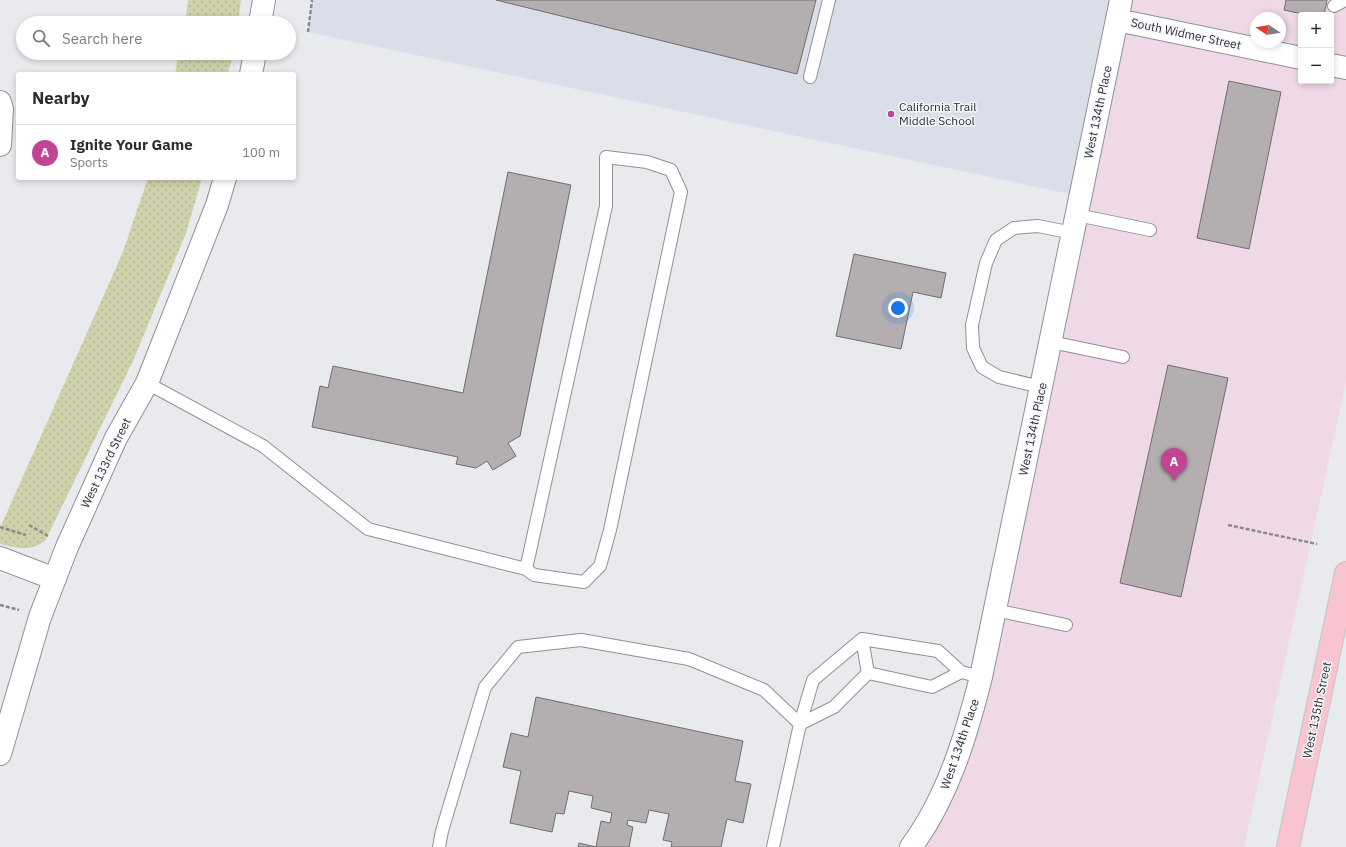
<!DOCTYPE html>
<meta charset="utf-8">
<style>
body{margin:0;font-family:"IBM Plex Sans",sans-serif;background:#f7f7f7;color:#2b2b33}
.controls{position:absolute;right:12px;top:12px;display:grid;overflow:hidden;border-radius:4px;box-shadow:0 2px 6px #0003}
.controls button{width:36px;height:36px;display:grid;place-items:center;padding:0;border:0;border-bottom:1px solid #e1e1e2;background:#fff;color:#2b2b33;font:20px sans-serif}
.compass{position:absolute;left:1250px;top:12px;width:36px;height:36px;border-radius:50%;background:#fff;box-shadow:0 2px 6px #0003;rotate:282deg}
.you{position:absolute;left:898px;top:308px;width:14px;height:14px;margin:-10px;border:3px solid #fff;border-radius:50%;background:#1a73e8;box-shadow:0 0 0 6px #1a73e833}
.badge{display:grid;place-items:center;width:26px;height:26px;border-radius:50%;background:#c14595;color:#fff;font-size:13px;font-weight:700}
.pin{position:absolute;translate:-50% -33px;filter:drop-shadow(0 1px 2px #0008)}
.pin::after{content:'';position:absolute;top:21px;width:14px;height:12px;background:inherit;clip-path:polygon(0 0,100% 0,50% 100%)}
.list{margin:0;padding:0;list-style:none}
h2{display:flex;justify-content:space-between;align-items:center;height:52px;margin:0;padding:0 16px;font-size:17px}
h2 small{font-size:13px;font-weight:400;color:#7c7c81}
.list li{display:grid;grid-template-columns:26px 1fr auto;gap:12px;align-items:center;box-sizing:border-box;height:56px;padding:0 16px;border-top:1px solid #e1e1e2}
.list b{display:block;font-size:15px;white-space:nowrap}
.list p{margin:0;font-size:13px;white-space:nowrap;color:#7c7c81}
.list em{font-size:13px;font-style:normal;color:#7c7c81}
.icon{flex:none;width:22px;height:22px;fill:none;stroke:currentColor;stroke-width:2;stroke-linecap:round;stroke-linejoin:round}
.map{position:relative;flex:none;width:1346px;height:847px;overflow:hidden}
.search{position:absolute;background:#fff;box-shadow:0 2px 6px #0003;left:16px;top:16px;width:280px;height:44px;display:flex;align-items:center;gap:10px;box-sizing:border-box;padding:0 14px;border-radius:22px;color:#7c7c81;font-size:15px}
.panel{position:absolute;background:#fff;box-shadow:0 2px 6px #0003;left:16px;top:72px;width:280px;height:108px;border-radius:4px}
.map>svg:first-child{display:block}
.commercial{fill:#efd9e6;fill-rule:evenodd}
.built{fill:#dadee9}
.grass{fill:url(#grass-dots)}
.building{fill:#b3aeb0;stroke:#726d6e}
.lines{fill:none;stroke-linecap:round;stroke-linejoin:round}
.service-casing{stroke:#8f9195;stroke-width:14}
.minor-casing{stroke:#8f9195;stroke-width:24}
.tertiary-casing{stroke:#8f9195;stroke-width:24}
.primary-casing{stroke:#c5c5c5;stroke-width:24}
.path{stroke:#898b8d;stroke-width:2.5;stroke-dasharray:4 2;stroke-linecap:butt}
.service{stroke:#fff;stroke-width:12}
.minor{stroke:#fff;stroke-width:22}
.tertiary{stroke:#fff;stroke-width:22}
.primary{stroke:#f7c4cf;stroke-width:22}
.poi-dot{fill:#c14595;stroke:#f6f7fc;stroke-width:1.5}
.labels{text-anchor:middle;stroke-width:3;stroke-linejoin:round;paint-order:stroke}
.street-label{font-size:12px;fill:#2f3031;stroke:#f6f7fc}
.poi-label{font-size:12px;fill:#2f3031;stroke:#f6f7fc;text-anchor:start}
</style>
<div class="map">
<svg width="1346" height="847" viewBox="0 0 1346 847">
<defs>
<pattern id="grass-dots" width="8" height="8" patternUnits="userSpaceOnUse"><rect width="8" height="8" fill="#ced1aa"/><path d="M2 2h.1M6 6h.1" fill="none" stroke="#b1b493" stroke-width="1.8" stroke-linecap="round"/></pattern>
</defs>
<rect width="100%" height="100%" fill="#e8eaee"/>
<path class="commercial" d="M1120,0H1346V382L1244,847H911L957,758ZM1301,15H1331V81H1301ZM1256,18H1280V42H1256Z"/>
<path class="built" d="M312,0H1115L1074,195L308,32Z"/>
<path class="grass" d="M188,0H241L238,23H185Z
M179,53H233L228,74H175Z
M148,178H202L186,233L133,361L45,541C30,552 17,548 0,544V528L123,252Z"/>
<path class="building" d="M496,0H816L797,74Z
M1286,0H1327L1324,15H1307L1284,10Z
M1229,81L1281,92L1249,249L1197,238Z
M508,172L571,185L520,436L508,443L516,456L493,470L487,461L476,468L456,464L458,457L312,427L320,386L328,388L333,366L463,393Z
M854,254L946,273L941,298L913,292L901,349L836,336Z
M1168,365L1228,378L1181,597L1120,583Z
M536,697L743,741L735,781L751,784L743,823L727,819L721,847H671L672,842L663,840L669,814L649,810L646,823L628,820L627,825L633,827L629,847H578L579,843L596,847L601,821L610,823L612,813L591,808L593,796L569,791L564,814L556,813L552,832L510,823L521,771L503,767L511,733L528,737Z"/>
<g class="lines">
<g class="service-casing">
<path id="service" d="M1334,6L1345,0
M810,77L829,0
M1077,215L1150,230
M1051,342L1123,357
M147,383L263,446L368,529L526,569L606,206V157L647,162L671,170L681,192L610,530L600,566L584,582L534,575L526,569
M1041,387L999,377L982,367L973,348L972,325L986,263L996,240L1014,228L1038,226L1073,233
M995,610L1066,625
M862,639L868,673
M961,672L932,687L868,673L834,707L800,724L813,680L862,639L938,651L961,672L981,677
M439,847L442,831L485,687L518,647L581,640L689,659L764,690L800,724L773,847"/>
</g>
<g class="minor-casing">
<path id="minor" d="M1117,20L1301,58
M1331,65L1346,68
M0,102L2,109L0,145
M911,847C948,797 966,736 981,677L1121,0"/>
</g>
<g class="tertiary-casing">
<path id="tertiary" d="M260,23L264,0
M251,74L255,53
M0,558L55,579
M0,754L40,617L67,547L116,438L147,383L217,205L225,178"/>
</g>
<g class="primary-casing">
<path id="primary" d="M1288,847L1346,573"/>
</g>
<path class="path" d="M308,32L312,0
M29,525L48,536
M1228,525L1317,544
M0,527L26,535
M0,605L19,610"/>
<use href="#service" class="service"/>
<use href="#minor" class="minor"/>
<use href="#tertiary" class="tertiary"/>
<use href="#primary" class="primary"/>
</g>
<circle class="poi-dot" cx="891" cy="114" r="4"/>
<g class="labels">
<g class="street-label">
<text transform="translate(1186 34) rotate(12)" y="4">South Widmer Street</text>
<text transform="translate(1098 112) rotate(-78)" y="4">West 134th Place</text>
<text transform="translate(1033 429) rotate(-78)" y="4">West 134th Place</text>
<text transform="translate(106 463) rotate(-64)" y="4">West 133rd Street</text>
<text transform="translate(1317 710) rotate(-78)" y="4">West 135th Street</text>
<text transform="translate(960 744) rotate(-71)" y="4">West 134th Place</text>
</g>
<g class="poi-label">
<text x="899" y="111">California Trail<tspan x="899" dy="14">Middle School</tspan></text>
</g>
</g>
</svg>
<div class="controls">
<button>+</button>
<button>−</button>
</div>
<svg class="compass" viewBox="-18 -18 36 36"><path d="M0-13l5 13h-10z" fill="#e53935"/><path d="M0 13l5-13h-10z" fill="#7c7c81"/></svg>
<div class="you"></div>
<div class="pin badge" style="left:1174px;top:481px">A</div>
<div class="search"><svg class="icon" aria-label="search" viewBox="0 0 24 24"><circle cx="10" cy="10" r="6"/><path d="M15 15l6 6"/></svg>Search here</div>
<section class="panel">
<h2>Nearby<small></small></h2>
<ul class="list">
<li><span class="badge">A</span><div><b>Ignite Your Game</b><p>Sports</p></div><em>100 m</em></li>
</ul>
</section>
</div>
